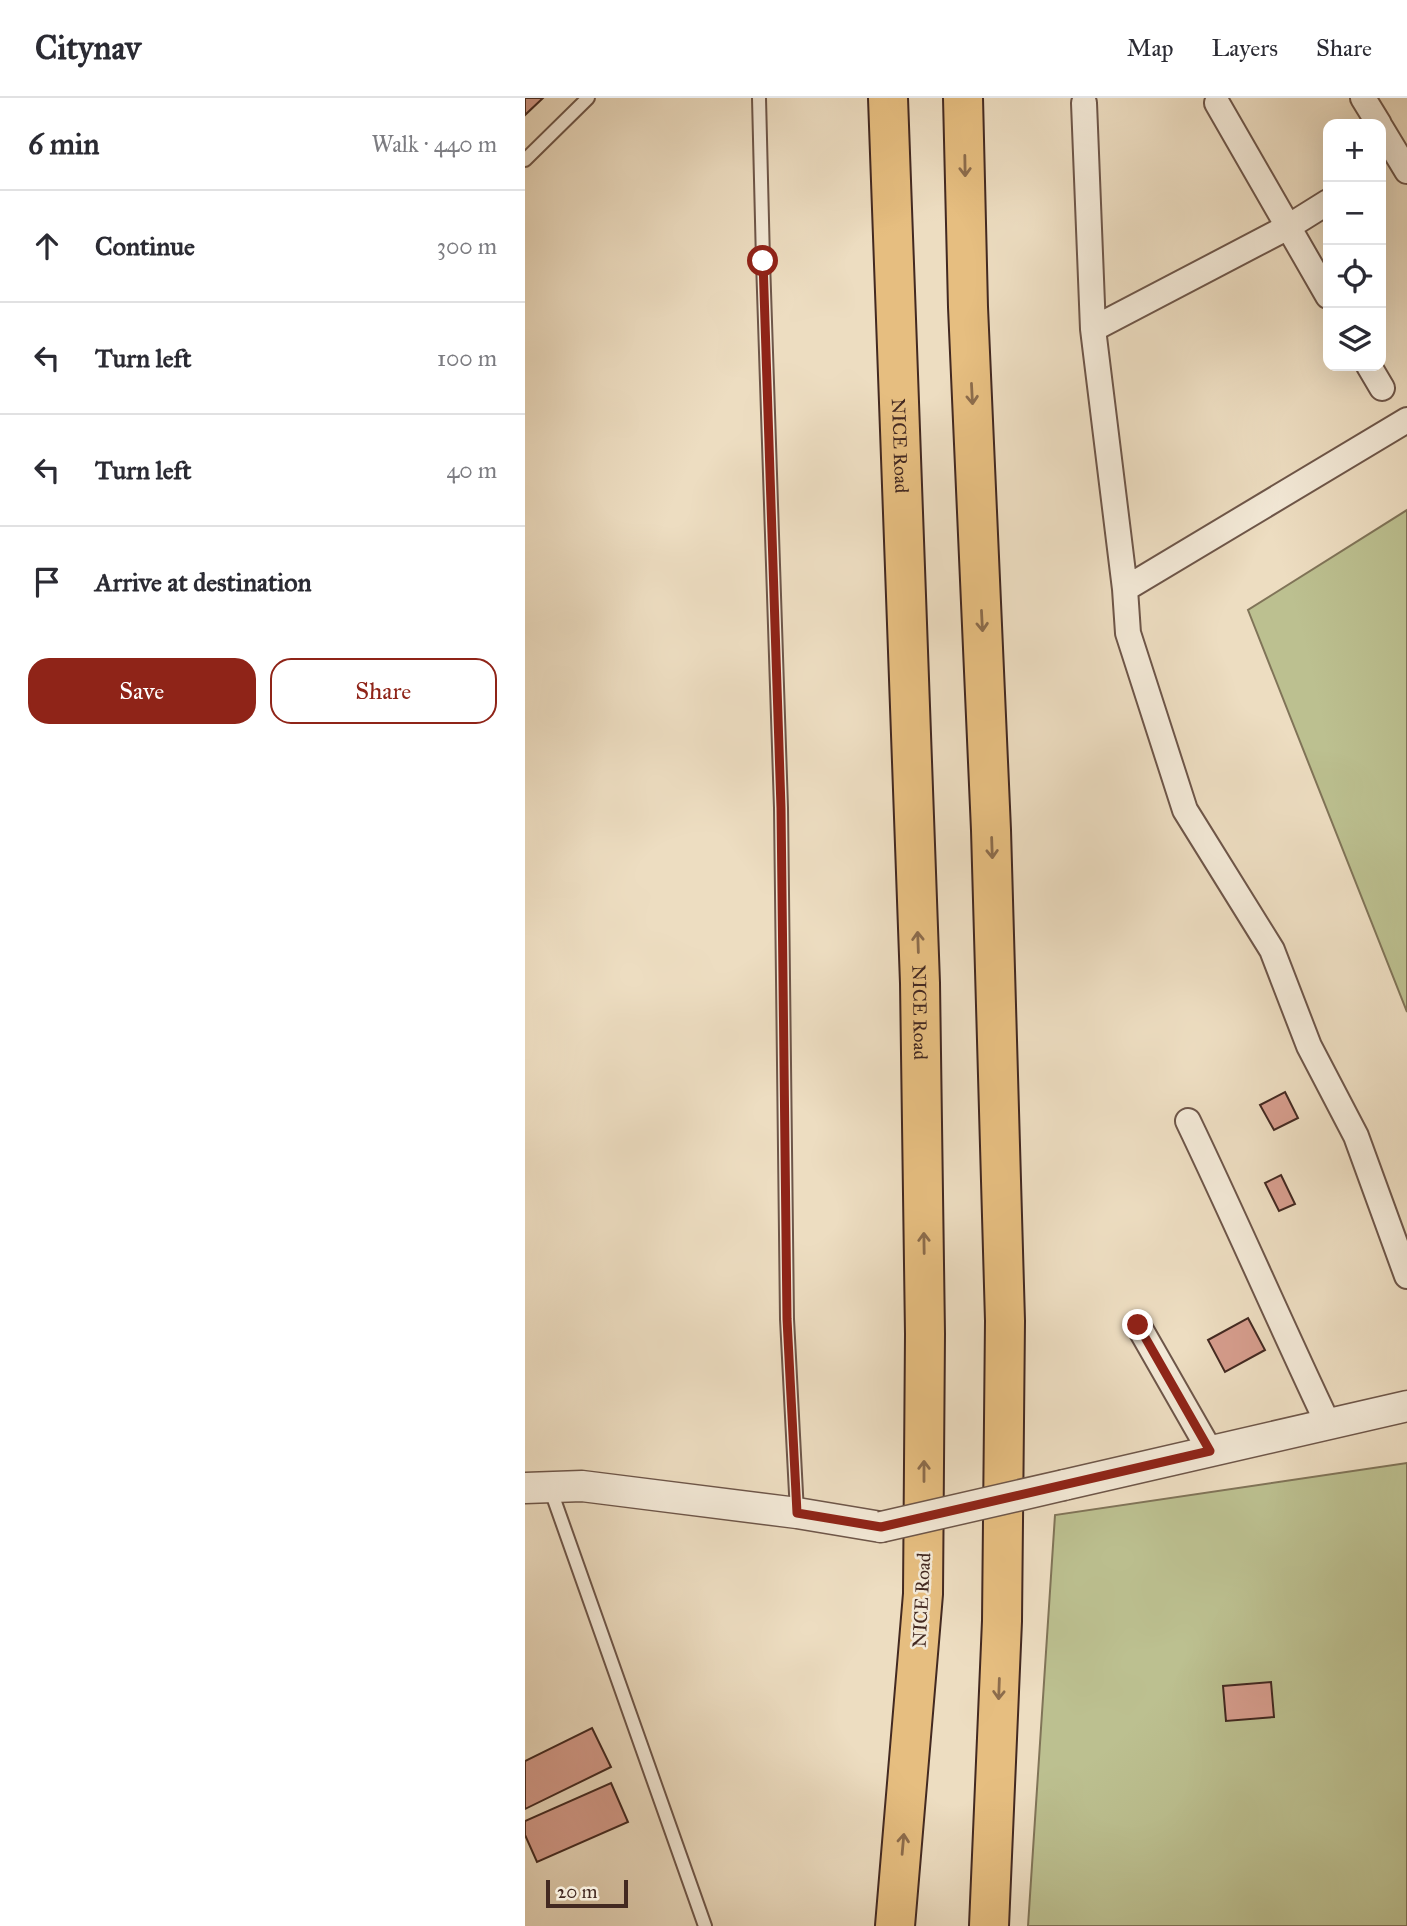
<!DOCTYPE html>
<meta charset="utf-8">
<style>
body{margin:0;font-family:"IM FELL Great Primer",serif;background:#f7f7f7;color:#2b2b33}
.controls{position:absolute;right:21px;top:21px;display:grid;overflow:hidden;border-radius:14px;box-shadow:0 7px 28px #0002}
.controls button{width:63px;height:63px;display:grid;place-items:center;padding:0;border:0;border-bottom:2px solid #e1e1e2;background:#fff;color:#2b2b33;font:35px sans-serif}
.scale{position:absolute;left:21px;bottom:18px;width:82px;box-sizing:border-box;padding-left:7px;border:4px solid #432921;border-top:0;font-size:19px;line-height:24px;white-space:nowrap;color:#432921;-webkit-text-stroke:5px #f3e9d7;paint-order:stroke}
.stop{position:absolute;width:21px;height:21px;margin:-16px;border:5px solid #8f2418;border-radius:50%;background:#fff}
.stop.end{background:#8f2418;border-color:#fff;box-shadow:0 2px 7px #0008}
.list{margin:0;padding:0;list-style:none}
h2{display:flex;justify-content:space-between;align-items:center;height:91px;margin:0;padding:0 28px;font-size:30px}
h2 small{font-size:23px;font-weight:400;color:#7c7c81}
.list li{display:grid;grid-template-columns:46px 1fr auto;gap:21px;align-items:center;box-sizing:border-box;height:112px;padding:0 28px;border-top:2px solid #e1e1e2}
.list b{display:block;font-size:26px;white-space:nowrap}
.list em{font-size:23px;font-style:normal;color:#7c7c81}
.actions{display:flex;gap:14px;padding:21px 28px}
.actions a{flex:1;padding:16px 0;border:2px solid #8f2418;border-radius:21px;text-align:center;font-size:24px;color:#8f2418}
.actions .main{background:#8f2418;color:#fff}
.icon{flex:none;width:38px;height:38px;fill:none;stroke:currentColor;stroke-width:2;stroke-linecap:round;stroke-linejoin:round}
.map{position:relative;flex:none;width:882px;height:1828px;overflow:hidden}
header{display:flex;align-items:center;gap:42px;box-sizing:border-box;height:98px;padding:0 35px;background:#fff;border-bottom:2px solid #e1e1e2}
header strong{font-size:33px}
nav{display:flex;gap:38px;margin-inline-start:auto;font-size:24px}
main{display:flex}
aside{flex:1;background:#fff}
.map>svg:first-child{display:block}
.green{fill:#bcc090;stroke:#807458;stroke-width:2}
.building{fill:#d69d8d;stroke:#432921;stroke-width:2}
.lines{fill:none;stroke-linecap:round;stroke-linejoin:round}
.service-casing{stroke:#6e5649;stroke-width:16}
.minor-casing{stroke:#6e5649;stroke-width:28}
.tertiary-casing{stroke:#6e5649;stroke-width:33}
.motorway-casing{stroke:#432921;stroke-width:42}
.service{stroke:#f3e9d7;stroke-width:12}
.minor{stroke:#f3e9d7;stroke-width:24}
.tertiary{stroke:#f3e9d7;stroke-width:30}
.motorway{stroke:#e6be80;stroke-width:38}
.tertiary-bridge-casing{stroke:#6e5649;stroke-width:33;stroke-linecap:butt}
.tertiary-bridge{stroke:#f3e9d7;stroke-width:30}
.oneway{stroke:#8c6c4c}
.route{stroke:#8f2418;stroke-width:9}
.labels{text-anchor:middle;stroke-width:5;stroke-linejoin:round;paint-order:stroke}
.street-label{font-size:19px;fill:#432921;stroke:#f3e9d7}
</style>
<header>
<strong>Citynav</strong>
<nav><a>Map</a><a>Layers</a><a>Share</a></nav>
</header>
<main>
<aside>
<h2>6 min<small>Walk · 440 m</small></h2>
<ul class="list">
<li><svg class="icon" aria-label="ahead" viewBox="0 0 24 24"><path d="M12 20V5M6 11l6-6 6 6"/></svg><div><b>Continue</b></div><em>300 m</em></li>
<li><svg class="icon" aria-label="left" viewBox="0 0 24 24"><path d="M17 20v-9H6M10 6l-5 5 5 5"/></svg><div><b>Turn left</b></div><em>100 m</em></li>
<li><svg class="icon" aria-label="left" viewBox="0 0 24 24"><path d="M17 20v-9H6M10 6l-5 5 5 5"/></svg><div><b>Turn left</b></div><em>40 m</em></li>
<li><svg class="icon" aria-label="arrive" viewBox="0 0 24 24"><path d="M6 21V4h12l-3 4 3 4H6"/></svg><div><b>Arrive at destination</b></div></li>
</ul>
<div class="actions"><a class="main">Save</a><a>Share</a></div>
</aside>
<div class="map">
<svg width="882" height="1828" viewBox="0 0 882 1828">
<rect width="100%" height="100%" fill="#edddc1"/>
<filter id="stains"><feTurbulence type="fractalNoise" baseFrequency=".00286" numOctaves="4"/><feColorMatrix values="0 0 0 0 .2 0 0 0 0 .09 0 0 0 0 .02 0 0 0 .5 -.17"/></filter>
<radialGradient id="worn" r=".72"><stop offset=".6" stop-color="#630" stop-opacity="0"/><stop offset="1" stop-color="#630" stop-opacity=".3"/></radialGradient>
<path class="green" d="M882,412V914L723,512Z
M882,1365V1828H503L530,1417Z"/>
<path class="building" d="M0,0H18L0,17Z
M760,994L773,1020L749,1032L735,1007Z
M756,1077L770,1106L754,1113L740,1085Z
M723,1220L740,1252L700,1274L683,1242Z
M746,1584L749,1619L701,1623L698,1588Z
M67,1630L86,1669L0,1711V1663Z
M86,1685L103,1724L12,1764L0,1737V1723Z"/>
<g class="lines">
<g class="service-casing">
<path id="service" d="M234,0L238,163L256,710L262,1221L272,1415
M0,62L63,0
M25,1390L180,1828"/>
</g>
<g class="minor-casing">
<path id="minor" d="M838,0L854,26
M559,5L568,231L600,491
M692,5L803,198
M856,30L882,73
M568,231L763,129L803,104
M844,268L857,290
M882,322L600,491L603,535L660,712L747,852L784,948L831,1038L882,1178
M663,1023C711,1123 755,1225 803,1326
M613,1227L685,1353"/>
</g>
<g class="tertiary-casing">
<path id="tertiary" d="M539,1387L882,1308
M0,1390L57,1388L272,1415L356,1429"/>
</g>
<g class="motorway-casing">
<g id="motorway">
<path id="s1" d="M363,0L395,885L400,1236L398,1496L370,1828"/>
<path d="M438,0L443,209L466,732L480,1223L477,1523L464,1828"/>
</g>
</g>
<use href="#service" class="service"/>
<use href="#minor" class="minor"/>
<use href="#tertiary" class="tertiary"/>
<use href="#motorway" class="motorway"/>
<g class="tertiary-bridge-casing">
<path id="tertiary-bridge" d="M356,1429L539,1387"/>
</g>
<use href="#tertiary-bridge" class="tertiary-bridge"/>
</g>
<defs><path id="oneway-shaft" d="M-6 0H5M1.5-3L5.5 0L1.5 3" fill="none" stroke-width="1.6" stroke-linecap="round" stroke-linejoin="round" transform="scale(1.75)"/></defs>
<g class="oneway">
<use href="#oneway-shaft" transform="translate(440 68) rotate(89)"/>
<use href="#oneway-shaft" transform="translate(447 296) rotate(87)"/>
<use href="#oneway-shaft" transform="translate(457 523) rotate(87)"/>
<use href="#oneway-shaft" transform="translate(467 750) rotate(88)"/>
<use href="#oneway-shaft" transform="translate(393 844) rotate(-92)"/>
<use href="#oneway-shaft" transform="translate(399 1145) rotate(-91)"/>
<use href="#oneway-shaft" transform="translate(399 1373) rotate(-90)"/>
<use href="#oneway-shaft" transform="translate(474 1591) rotate(92)"/>
<use href="#oneway-shaft" transform="translate(378 1746) rotate(-85)"/>
</g>
<g class="lines">
<path class="route" d="M238,163L256,710L262,1221L272,1415L356,1429L685,1353L613,1227"/>
</g>
<g class="labels">
<g class="street-label">
<text dy="7" stroke="none"><textPath href="#s1" startOffset="348">NICE Road</textPath></text>
<text dy="7" stroke="none"><textPath href="#s1" startOffset="915">NICE Road</textPath></text>
<text transform="translate(396 1502) rotate(-87)" y="7">NICE Road</text>
</g>
</g>
<rect width="100%" height="100%" filter="url(#stains)"/>
<rect width="100%" height="100%" fill="url(#worn)"/>
</svg>
<div class="controls">
<button>+</button>
<button>−</button>
<button><svg class="icon" aria-label="locate" viewBox="0 0 24 24"><circle cx="12" cy="12" r="6"/><path d="M12 2v4M12 18v4M2 12h4M18 12h4"/></svg></button>
<button><svg class="icon" aria-label="layers" viewBox="0 0 24 24"><path d="M12 4l9 5-9 5-9-5zM3 14l9 5 9-5"/></svg></button>
</div>
<div class="scale">20 m</div>
<div class="stop" style="left:238px;top:163px"></div>
<div class="stop end" style="left:613px;top:1227px"></div>
</div>
</main>
